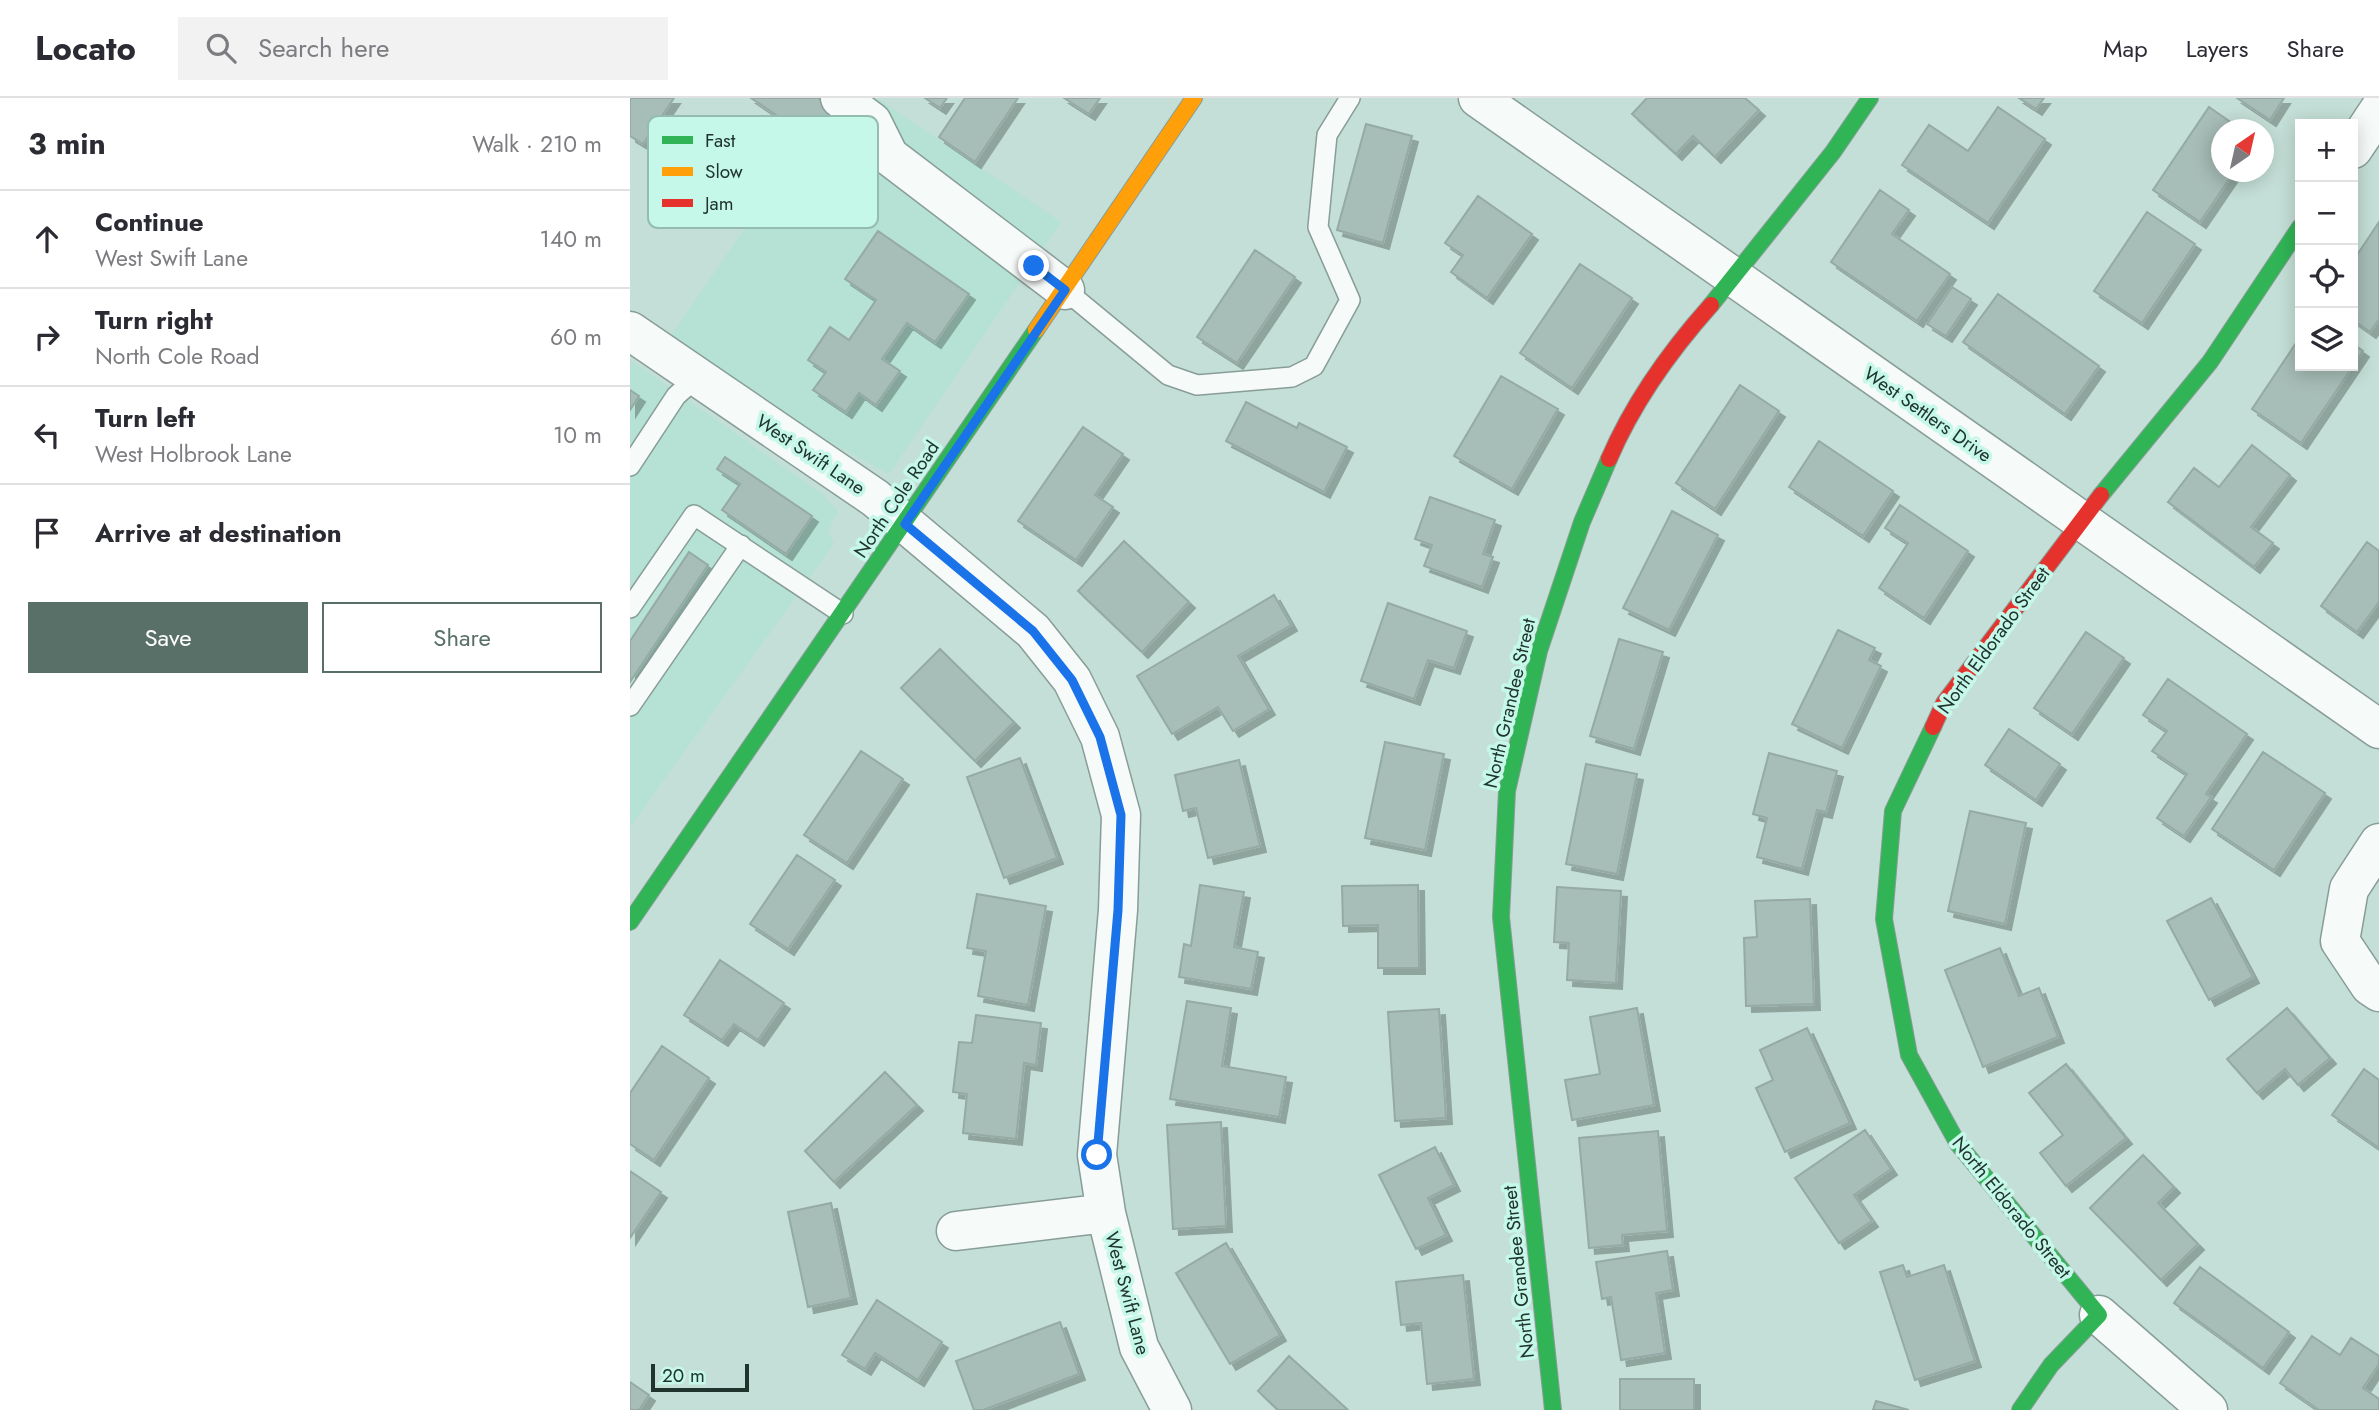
<!DOCTYPE html>
<meta charset="utf-8">
<style>
body{margin:0;font-family:Jost,sans-serif;background:#f2f2f3;color:#2b2b33}
.controls{position:absolute;right:21px;top:21px;display:grid;overflow:hidden;border-radius:0px;box-shadow:0 4px 18px #0003}
.controls button{width:63px;height:63px;display:grid;place-items:center;padding:0;border:0;border-bottom:2px solid #e1e1e2;background:#fff;color:#2b2b33;font:35px sans-serif}
.compass{position:absolute;left:1581px;top:21px;width:63px;height:63px;border-radius:50%;background:#fff;box-shadow:0 4px 18px #0003;rotate:34deg}
.scale{position:absolute;left:21px;bottom:18px;width:98px;box-sizing:border-box;padding-left:7px;border:4px solid #20342e;border-top:0;font-size:19px;line-height:24px;white-space:nowrap;color:#20342e;-webkit-text-stroke:5px #c5f8e8;paint-order:stroke}
.stop{position:absolute;width:21px;height:21px;margin:-16px;border:5px solid #1a73e8;border-radius:50%;background:#fff}
.stop.end{background:#1a73e8;border-color:#fff;box-shadow:0 2px 7px #0008}
.list{margin:0;padding:0;list-style:none}
h2{display:flex;justify-content:space-between;align-items:center;height:91px;margin:0;padding:0 28px;font-size:30px}
h2 small{font-size:23px;font-weight:400;color:#7c7c81}
.list li{display:grid;grid-template-columns:46px 1fr auto;gap:21px;align-items:center;box-sizing:border-box;height:98px;padding:0 28px;border-top:2px solid #e1e1e2}
.list b{display:block;font-size:26px;white-space:nowrap}
.list p{margin:0;font-size:23px;white-space:nowrap;color:#7c7c81}
.list em{font-size:23px;font-style:normal;color:#7c7c81}
.actions{display:flex;gap:14px;padding:21px 28px}
.actions a{flex:1;padding:16px 0;border:2px solid #597069;border-radius:0px;text-align:center;font-size:24px;color:#597069}
.actions .main{background:#597069;color:#fff}
.icon{flex:none;width:38px;height:38px;fill:none;stroke:currentColor;stroke-width:2;stroke-linecap:round;stroke-linejoin:round}
.map{position:relative;flex:none;width:1749px;height:1312px;overflow:hidden}
header{display:flex;align-items:center;gap:42px;box-sizing:border-box;height:98px;padding:0 35px;background:#fff;border-bottom:2px solid #e1e1e2}
header strong{font-size:33px}
nav{display:flex;gap:38px;margin-inline-start:auto;font-size:24px}
.search{width:490px;height:63px;background:#f2f2f3;display:flex;align-items:center;gap:18px;box-sizing:border-box;padding:0 24px;border-radius:0px;color:#7c7c81;font-size:26px}
main{display:flex}
aside{flex:1;background:#fff}
.map>svg:first-child{display:block}
.built{fill:#b5e2d4}
.building{fill:#a7bdb7;stroke:#95aaa4;stroke-width:2;filter:url(#shadow)}
.lines{fill:none;stroke-linecap:round;stroke-linejoin:round}
.lane-casing{stroke:#889d97;stroke-width:22}
.street-casing{stroke:#889d97;stroke-width:41}
.fast-casing{stroke:#889d97;stroke-width:18}
.slow-casing{stroke:#889d97;stroke-width:18}
.jam-casing{stroke:#889d97;stroke-width:18}
.lane{stroke:#f6faf9;stroke-width:19}
.street{stroke:#f6faf9;stroke-width:38}
.fast{stroke:#30b455;stroke-width:16}
.slow{stroke:#ff9f0a;stroke-width:16}
.jam{stroke:#e5322d;stroke-width:16}
.route{stroke:#1a73e8;stroke-width:9}
.labels{text-anchor:middle;stroke-width:7;stroke-linejoin:round;paint-order:stroke}
.street-label{font-size:19px;fill:#20342e;stroke:#c5f8e8}
.key{fill:#c5f8e8;stroke:#94bdb0;stroke-width:2}
.key-label{font-size:19px;fill:#20342e}
</style>
<header>
<strong>Locato</strong>
<div class="search"><svg class="icon" aria-label="search" viewBox="0 0 24 24"><circle cx="10" cy="10" r="6"/><path d="M15 15l6 6"/></svg>Search here</div>
<nav><a>Map</a><a>Layers</a><a>Share</a></nav>
</header>
<main>
<aside>
<h2>3 min<small>Walk · 210 m</small></h2>
<ul class="list">
<li><svg class="icon" aria-label="ahead" viewBox="0 0 24 24"><path d="M12 20V5M6 11l6-6 6 6"/></svg><div><b>Continue</b><p>West Swift Lane</p></div><em>140 m</em></li>
<li><svg class="icon" aria-label="right" viewBox="0 0 24 24"><path d="M7 20v-9h11M14 6l5 5-5 5"/></svg><div><b>Turn right</b><p>North Cole Road</p></div><em>60 m</em></li>
<li><svg class="icon" aria-label="left" viewBox="0 0 24 24"><path d="M17 20v-9H6M10 6l-5 5 5 5"/></svg><div><b>Turn left</b><p>West Holbrook Lane</p></div><em>10 m</em></li>
<li><svg class="icon" aria-label="arrive" viewBox="0 0 24 24"><path d="M6 21V4h12l-3 4 3 4H6"/></svg><div><b>Arrive at destination</b></div></li>
</ul>
<div class="actions"><a class="main">Save</a><a>Share</a></div>
</aside>
<div class="map">
<svg width="1749" height="1312" viewBox="0 0 1749 1312">
<defs>
<filter id="shadow"><feDropShadow dx="6" dy="6" stdDeviation="0" flood-color="#0004"/></filter>
</defs>
<rect width="100%" height="100%" fill="#c4dfd7"/>
<path class="built" d="M232,0H247L431,124L259,376L140,311L38,242L176,41L195,55Z
M0,262L191,395L208,413L198,434L204,446L0,729Z"/>
<path class="building" d="M0,0H44L13,46L0,38Z
M121,0H188L210,15L189,46Z
M295,0H317L310,10Z
M335,0H388L345,64L309,39Z
M434,0H470L459,16Z
M1017,0H1115L1129,12L1085,59L1063,38L1046,56L1002,16Z
M1389,0H1414L1406,11Z
M1607,0H1654L1640,22Z
M1368,9L1415,41L1358,125L1272,67L1299,27L1338,53Z
M1579,9L1612,32H1591V74H1604L1570,124L1523,92Z
M736,26L782,38L753,145L707,132Z
M1250,92L1279,112L1262,136L1320,176L1287,223L1201,164Z
M848,98L902,136L857,200L821,174L833,157L815,145Z
M1517,114L1565,146L1512,225L1464,193Z
M1749,124V221L1740,234L1723,222V163Z
M248,133L339,196L305,244L277,225L252,261L270,273L246,307L229,295L216,314L183,292L196,274L178,262L200,229L219,242L246,202L215,181Z
M625,152L665,179L607,265L567,239Z
M950,166L1002,200L942,290L890,255Z
M1322,189L1341,201L1316,238L1297,226Z
M1368,196L1469,268L1435,316L1333,244Z
M1670,239V268H1723V246L1733,253L1671,345L1622,311Z
M871,278L928,311L882,391L824,358Z
M1110,287L1149,313L1085,411L1046,385Z
M0,292L9,298L0,312Z
M616,304L667,330L669,325L717,349L694,394L596,343Z
M453,329L493,356L465,397L483,409L446,462L388,423Z
M1189,343L1263,393L1233,438L1159,389Z
M1622,347L1660,377L1621,429L1643,445L1624,469L1538,404L1564,370L1589,389Z
M95,359L182,418L156,456L92,412L110,386L87,371Z
M800,399L865,422L853,456L863,459L852,489L794,468L802,447L785,441Z
M1270,407L1338,453L1294,520L1249,490L1278,445L1255,430Z
M1042,413L1088,437L1039,532L993,510Z
M494,443L559,504L512,554L448,493Z
M1737,444L1749,453V504L1727,534L1691,508Z
M59,454L78,467L0,584V543Z
M644,497L661,527L608,558L639,611L603,633L588,609L542,636L507,578Z
M758,505L837,533L824,570L798,562L784,601L731,583Z
M1208,532L1245,550L1239,562L1251,568L1212,650L1162,626Z
M1456,534L1494,560L1442,636L1404,610Z
M989,541L1033,554L1004,651L960,638Z
M310,551L384,624L345,663L271,590Z
M1538,581L1617,636L1576,696L1581,699L1554,738L1527,720L1557,676L1522,653L1537,633L1513,617Z
M1379,631L1430,666L1406,702L1355,667Z
M755,644L814,656L795,752L735,740Z
M231,653L273,681L217,765L174,737Z
M1633,654L1695,695L1644,772L1582,731Z
M1139,655L1207,673L1196,714L1187,712L1172,771L1127,759L1137,720L1123,716Z
M390,660L427,760L374,780L337,679Z
M609,662L630,748L578,760L566,710L553,713L545,677Z
M956,666L1007,676L987,776L936,766Z
M1340,713L1396,725L1375,826L1318,813Z
M167,757L205,782L158,851L120,826Z
M570,787L614,794L604,849L628,854L621,891L549,879L554,846L561,848Z
M788,787L789,870H748V827L713,828L712,788Z
M927,789L991,793L986,885L937,882L939,845L924,844Z
M347,796L416,808L398,907L348,898L356,853L337,850Z
M1581,800L1623,879L1579,902L1537,823Z
M1180,801L1184,906L1116,908L1114,840L1127,839L1125,803Z
M1370,850L1389,898L1409,890L1428,939L1353,969L1315,872Z
M90,862L154,905L128,942L104,926L92,942L54,917Z
M557,903L601,910L592,968L656,979L649,1019L540,1001Z
M1007,910L1024,1007L942,1022L935,982L970,976L960,919Z
M1657,910L1700,960L1668,987L1655,971L1627,995L1597,961Z
M809,911L816,1020L765,1023L758,914Z
M346,917L411,925L406,967L394,965L386,1041L333,1035L337,996L323,994L329,944L342,945Z
M1177,930L1220,1025L1155,1054L1126,990L1143,982L1130,952Z
M32,948L79,980L24,1062L0,1046V995Z
M1436,966L1496,1040L1436,1088L1410,1055L1433,1037L1399,995Z
M1734,971L1749,982V1050L1702,1017Z
M255,974L287,1007L204,1084L175,1053Z
M591,1024L596,1128L543,1131L537,1027Z
M1235,1032L1261,1071L1224,1097L1242,1123L1209,1145L1165,1080Z
M1028,1033L1037,1133L992,1137L993,1147L959,1150L949,1040Z
M805,1049L824,1087L798,1100L816,1137L786,1151L749,1077Z
M1513,1057L1544,1089L1528,1105L1568,1146L1531,1182L1460,1110Z
M0,1073L31,1094L0,1140Z
M201,1105L221,1200L178,1209L158,1114Z
M596,1145L650,1237L600,1266L546,1175Z
M1037,1153L1043,1192L1026,1195L1035,1255L991,1262L981,1199L972,1201L966,1164Z
M1273,1167L1277,1179L1314,1167L1345,1263L1285,1282L1250,1174Z
M1570,1169L1659,1234L1633,1270L1544,1205Z
M833,1177L844,1281L797,1286L791,1225L771,1227L766,1184Z
M247,1202L312,1244L288,1282L245,1255L235,1271L212,1257Z
M430,1224L449,1276L353,1312H344L326,1263Z
M1682,1238L1710,1257L1721,1240L1749,1258V1266L1733,1290L1749,1301V1312H1689L1650,1285Z
M659,1258L718,1312H648L628,1293Z
M990,1281H1064V1312H990Z
M0,1284L19,1297L9,1312H0Z
M1246,1303L1279,1312H1243Z"/>
<g class="lines">
<g class="lane-casing">
<path id="lane" d="M435,192L538,277L567,287L662,279L684,268L720,202L688,129L697,37L720,0
M0,368L46,298L67,279
M0,510L64,417L213,516
M0,608L111,447"/>
</g>
<g class="street-casing">
<path id="street" d="M210,0L242,24L259,58L435,192
M848,0L1749,631
M1723,51L1749,12
M0,233L245,400L403,533L442,582L470,639L491,717L488,812L467,1057L476,1115L509,1249L542,1312
M1749,745L1719,791L1710,843L1740,888L1749,894
M326,1133L476,1115
M1469,1217L1578,1312"/>
</g>
<g class="fast-casing">
<path id="fast" d="M1081,207L1203,54L1240,0
M1471,397L1580,264L1670,129
M1303,629L1263,713L1254,821L1279,957L1328,1046L1469,1217L1421,1267L1390,1312
M0,824L406,232
M923,1312L871,819L877,693L909,553L952,424L979,361"/>
</g>
<g class="slow-casing">
<path id="slow" d="M406,232L564,0"/>
</g>
<g class="jam-casing">
<path id="jam" d="M979,361C1003,305 1040,253 1081,207
M1303,629L1314,605L1471,397"/>
</g>
<use href="#lane" class="lane"/>
<use href="#street" class="street"/>
<use href="#fast" class="fast"/>
<use href="#slow" class="slow"/>
<use href="#jam" class="jam"/>
</g>
<g class="lines">
<path class="route" d="M404,168L435,192L275,426L403,533L442,582L470,639L491,717L488,812L467,1057"/>
</g>
<g class="labels">
<g class="street-label">
<text transform="translate(1298 316) rotate(35)" y="7">West Settlers Drive</text>
<text transform="translate(181 356) rotate(34)" y="7">West Swift Lane</text>
<text transform="translate(266 401) rotate(-56)" y="7">North Cole Road</text>
<text transform="translate(1363 542) rotate(-54)" y="7">North Eldorado Street</text>
<text transform="translate(879 605) rotate(-77)" y="7">North Grandee Street</text>
<text transform="translate(1382 1109) rotate(51)" y="7">North Eldorado Street</text>
<text transform="translate(888 1174) rotate(-96)" y="7">North Grandee Street</text>
<text transform="translate(498 1195) rotate(75)" y="7">West Swift Lane</text>
</g>
</g>
<rect x="18" y="18" width="230" height="112" rx="10" class="key"/>
<rect x="32" y="38" width="31" height="8" fill="#30b455"/>
<rect x="32" y="69" width="31" height="9" fill="#ff9f0a"/>
<rect x="32" y="101" width="31" height="8" fill="#e5322d"/>
<g class="key-label">
<text x="75" y="49">Fast</text>
<text x="75" y="80">Slow</text>
<text x="75" y="112">Jam</text>
</g>
</svg>
<div class="controls">
<button>+</button>
<button>−</button>
<button><svg class="icon" aria-label="locate" viewBox="0 0 24 24"><circle cx="12" cy="12" r="6"/><path d="M12 2v4M12 18v4M2 12h4M18 12h4"/></svg></button>
<button><svg class="icon" aria-label="layers" viewBox="0 0 24 24"><path d="M12 4l9 5-9 5-9-5zM3 14l9 5 9-5"/></svg></button>
</div>
<svg class="compass" viewBox="-18 -18 36 36"><path d="M0-13l5 13h-10z" fill="#e53935"/><path d="M0 13l5-13h-10z" fill="#7c7c81"/></svg>
<div class="scale">20 m</div>
<div class="stop" style="left:467px;top:1057px"></div>
<div class="stop end" style="left:404px;top:168px"></div>
</div>
</main>
